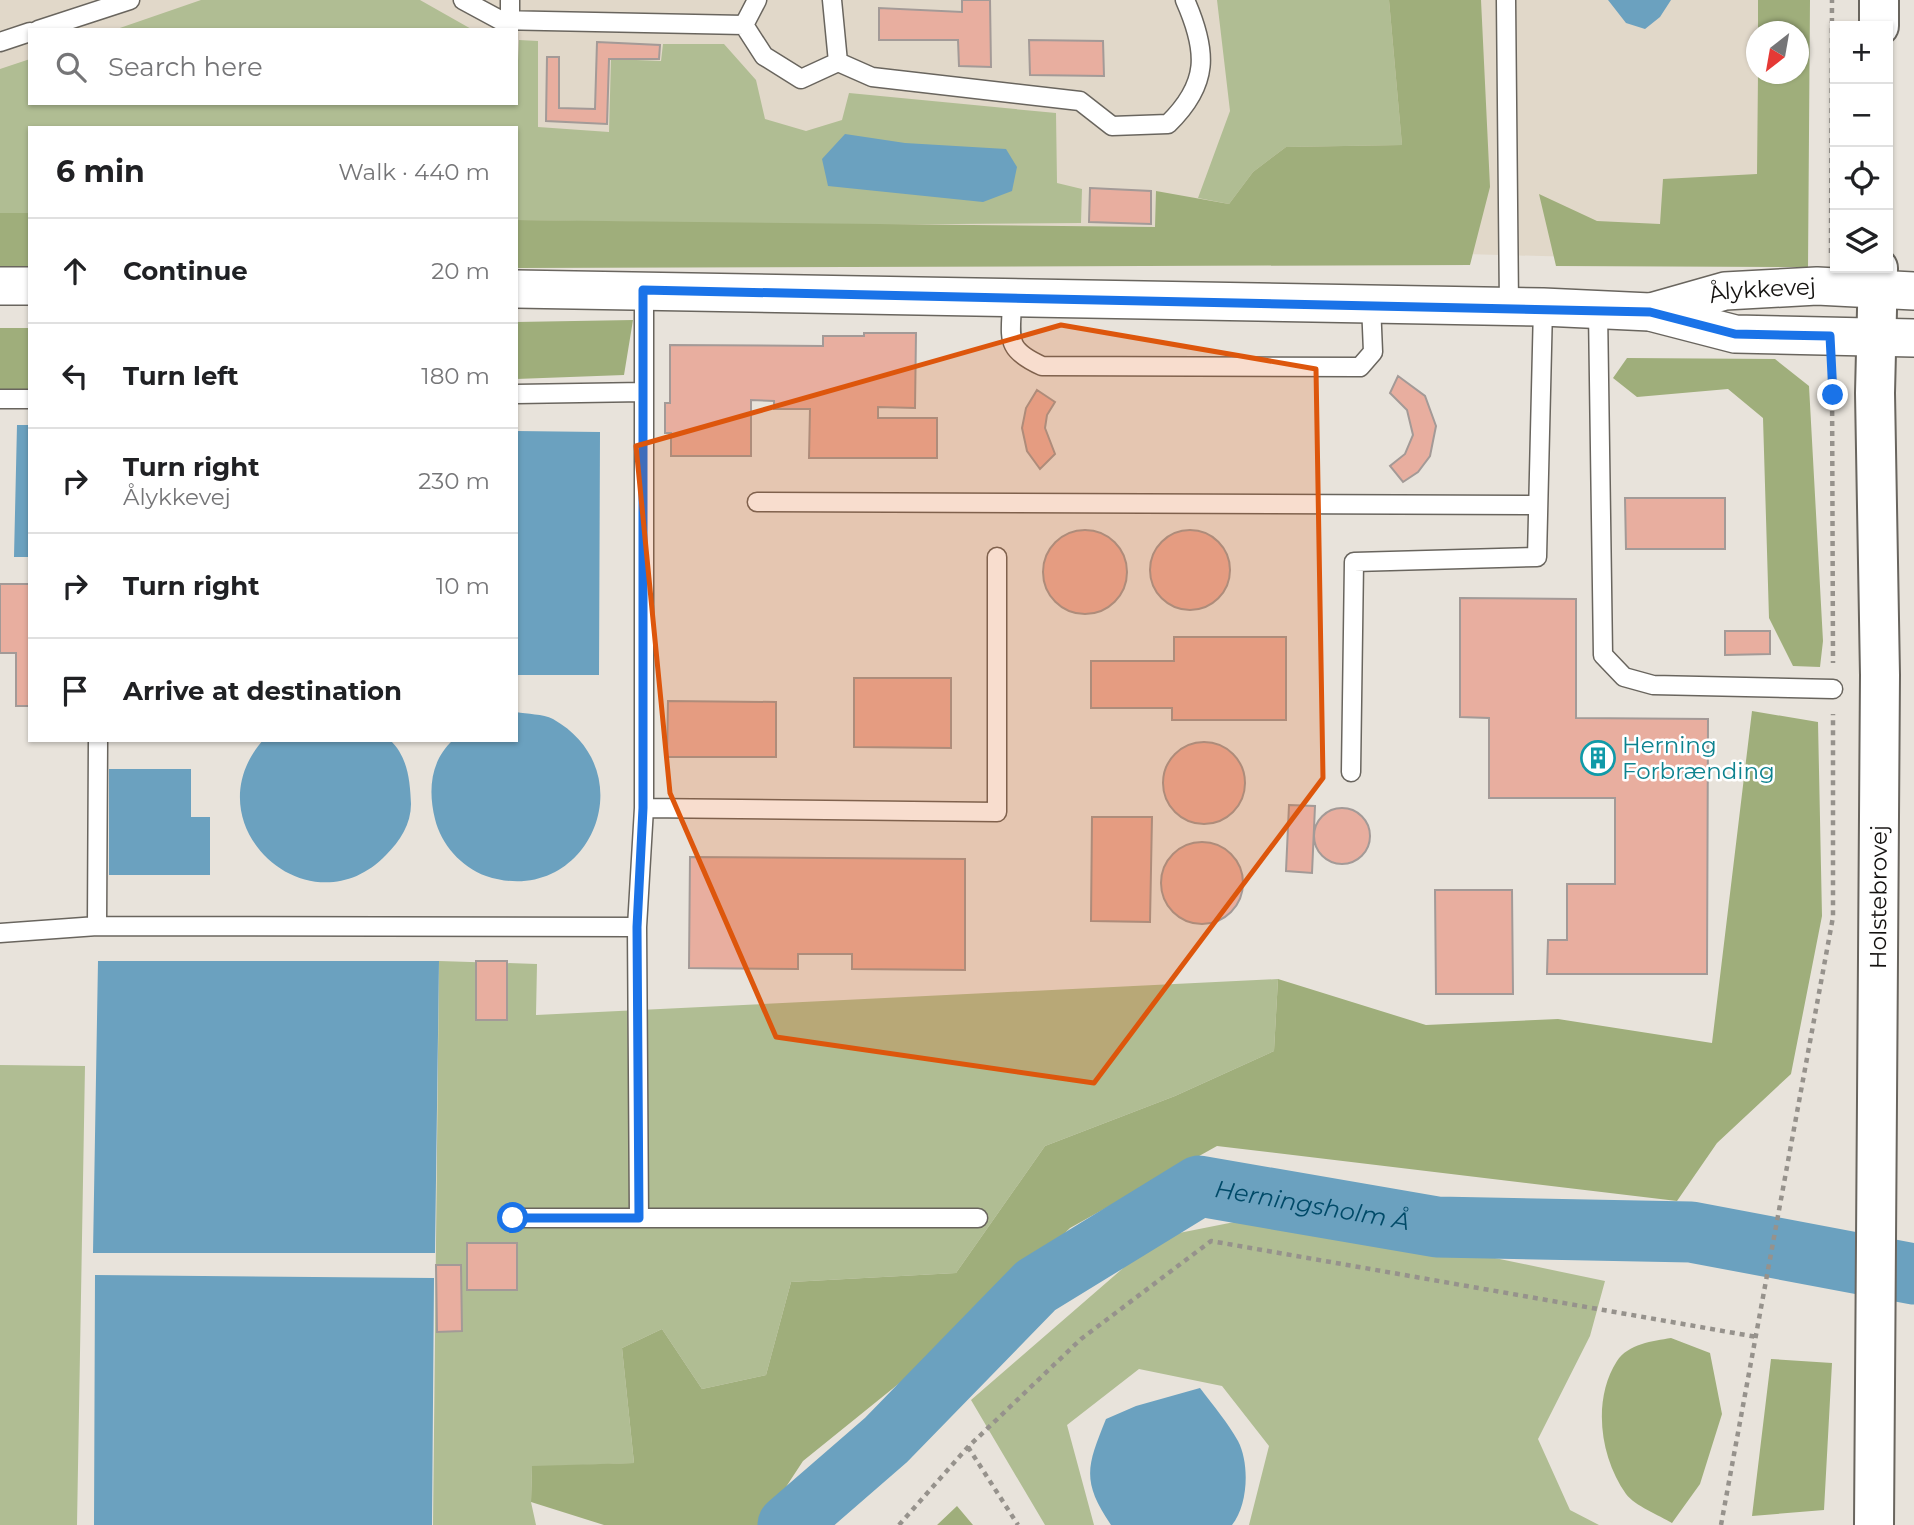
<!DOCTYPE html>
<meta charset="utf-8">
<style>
body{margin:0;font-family:Montserrat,sans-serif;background:#f2f2f2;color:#202124}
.controls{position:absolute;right:21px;top:21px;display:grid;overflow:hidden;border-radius:0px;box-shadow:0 2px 5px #0004}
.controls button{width:63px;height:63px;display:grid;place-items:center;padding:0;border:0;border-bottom:2px solid #e0e0e0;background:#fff;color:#202124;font:35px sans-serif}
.compass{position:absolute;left:1746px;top:21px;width:63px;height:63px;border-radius:50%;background:#fff;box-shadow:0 2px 5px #0004;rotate:211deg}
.stop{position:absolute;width:21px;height:21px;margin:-16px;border:5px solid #1a73e8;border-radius:50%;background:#fff}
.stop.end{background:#1a73e8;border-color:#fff;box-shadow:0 2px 7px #0008}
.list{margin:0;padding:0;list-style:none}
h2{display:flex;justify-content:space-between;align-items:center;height:91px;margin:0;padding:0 28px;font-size:30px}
h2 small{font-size:23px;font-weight:400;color:#757577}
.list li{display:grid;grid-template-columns:46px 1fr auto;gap:21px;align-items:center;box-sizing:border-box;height:105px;padding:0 28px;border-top:2px solid #e0e0e0}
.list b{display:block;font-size:26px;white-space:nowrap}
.list p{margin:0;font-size:23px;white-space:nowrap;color:#757577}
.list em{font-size:23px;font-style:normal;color:#757577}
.icon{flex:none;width:38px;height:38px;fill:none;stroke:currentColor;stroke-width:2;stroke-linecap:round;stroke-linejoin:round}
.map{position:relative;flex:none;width:1914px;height:1525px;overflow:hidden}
.search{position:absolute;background:#fff;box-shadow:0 2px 5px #0004;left:28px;top:28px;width:490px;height:77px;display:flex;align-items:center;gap:18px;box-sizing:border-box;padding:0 24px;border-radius:0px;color:#757577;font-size:26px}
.panel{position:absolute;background:#fff;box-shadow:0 2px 5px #0004;left:28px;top:126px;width:490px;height:616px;border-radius:0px}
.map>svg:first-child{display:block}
.built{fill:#e1d8c9;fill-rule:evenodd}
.green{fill:#b0bd93}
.forest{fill:#9fae7b}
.water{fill:#6ba1bf}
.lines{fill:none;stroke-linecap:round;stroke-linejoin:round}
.river{stroke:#6ba1bf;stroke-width:61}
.building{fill:#e8ae9f;stroke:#a39a97;stroke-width:2}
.service-casing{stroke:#69655e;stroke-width:21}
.minor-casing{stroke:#69655e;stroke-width:40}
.secondary-casing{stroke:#69655e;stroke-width:42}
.path{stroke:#96928c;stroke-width:4.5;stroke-dasharray:5 5;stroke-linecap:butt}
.service{stroke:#fff;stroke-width:18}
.minor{stroke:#fff;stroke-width:37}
.secondary{stroke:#fff;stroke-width:38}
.route{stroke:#1a73e8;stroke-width:9}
.marked{fill:#dd560c;fill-opacity:0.2;stroke:#dd560c;stroke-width:5;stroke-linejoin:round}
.labels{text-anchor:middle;stroke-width:5;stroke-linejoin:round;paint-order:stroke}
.street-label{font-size:23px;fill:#151311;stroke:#fff}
.culture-label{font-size:23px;fill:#0d838f;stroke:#fff;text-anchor:start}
.water-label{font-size:24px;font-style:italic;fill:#004a68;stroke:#fff}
</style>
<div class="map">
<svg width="1914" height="1525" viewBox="0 0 1914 1525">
<rect width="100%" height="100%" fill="#e8e3db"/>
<path class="built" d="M0,0H1785L1786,31L1756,32V74H1788L1757,262L1465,254L516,253V128H30V251H0ZM30,30H516V103H30Z"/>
<path class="green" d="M201,0H420L473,30H114Z
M1217,0H1389L1402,145L1286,147L1253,172L1229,204L1198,198L1230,111Z
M519,40L538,41V127L609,132L611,59L661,61L663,44H724L756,80L765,119L806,131L842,120L849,93L1056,113L1057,183L1082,189L1081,223L827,225L516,220V128H30V213H0V69L30,59V103H516Z
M439,961L537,964L536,1015L1278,979L1274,1051L1175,1096L1045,1146L956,1273L791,1282L766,1375L702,1389L662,1329L622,1348L634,1463L532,1467L531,1502L536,1525H433Z
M0,1065L85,1066L77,1525H0Z
M1279,1213L1605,1281L1590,1336L1538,1439L1570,1510L1599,1525H1249L1269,1446L1222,1386L1139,1369L1067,1425L1094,1525H1045L971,1400L1159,1237Z"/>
<path class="forest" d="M1389,0H1481L1490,187L1470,265L516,268V220L1155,227L1156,191L1229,204L1253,172L1286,147L1402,145Z
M1758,0H1810L1808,267L1556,266L1539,194L1597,221L1660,224L1663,179L1757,174L1758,74H1798V32L1758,31Z
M0,213H30V269H0Z
M633,320L624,375L516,379V322Z
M0,328H30V395L0,396Z
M1627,358L1775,359L1809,386L1823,641L1820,667L1793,666L1769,618L1763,418L1728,389L1637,397L1613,378Z
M1752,711L1818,722L1822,916L1791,1074L1717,1143L1677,1201L1217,1146L1070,1228L959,1335L803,1461L761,1525H604L531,1502L532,1466L634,1463L622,1348L662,1329L702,1389L766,1375L791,1282L956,1273L1045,1146L1175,1096L1274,1051L1278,979L1426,1025L1558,1019L1712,1043Z
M1671,1338L1710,1353L1722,1414L1700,1484L1672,1523C1659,1515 1635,1506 1626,1494C1600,1457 1592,1400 1617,1361C1628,1344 1653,1341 1671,1338Z
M1771,1359L1832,1363L1824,1510L1752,1516Z
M957,1506L973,1525H937Z"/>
<path class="water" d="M1608,0H1671L1660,17L1645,29L1626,23Z
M845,134L905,143L1006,149L1017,167L1012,191L983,202L828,186L822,159Z
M17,425H30V557H14Z
M516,431L600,432L599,675H516Z
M516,712C527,714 543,714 553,719C648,773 587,910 486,876C461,867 441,844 435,819C428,791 430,761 453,740H516Z
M263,740H390C408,757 410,781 411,804C411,824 400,841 386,855C310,934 189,825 263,740Z
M109,769H191V817H210V875H109Z
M98,961H439L435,1253H93Z
M95,1275L434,1278L432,1525H94Z
M1200,1388C1213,1405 1228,1423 1238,1441C1250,1464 1248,1505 1232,1525H1111C1081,1481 1087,1466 1106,1419L1136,1406Z"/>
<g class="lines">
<path class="river" id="s1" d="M788,1525L886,1440L1036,1286L1199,1186L1437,1227L1691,1232L1914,1274"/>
</g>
<path class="building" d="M962,0H990L991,67L959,66L958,40H879V8L962,12Z
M1029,40L1103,41L1104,76L1030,75Z
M597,42L660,45L659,59H609L607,124L546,121L547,57H559V108L595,109Z
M1090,188L1151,191V224L1089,222Z
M864,333H916L915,408L878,407V418H937V458H809L810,409H774V401L751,400V456H671V433H665V403H670V345L823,346V336H864Z
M1398,376L1425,396L1436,426L1430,456L1418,472L1403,482L1390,466L1405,454L1413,435L1407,410L1390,393Z
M1037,390L1055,402L1047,415L1045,428L1055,454L1040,469L1027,451L1022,428L1026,408Z
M1625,498H1725V549H1626Z
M1043 572a42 42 0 1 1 84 0a42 42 0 1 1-84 0Z
M1150 570a40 40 0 1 1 80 0a40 40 0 1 1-80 0Z
M0,584H30V706H16V653H0Z
M1460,598L1576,599V718L1708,719L1707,974H1547L1548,940H1567V884H1615V798H1489V718L1460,717Z
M1725,631H1770V654L1725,655Z
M1174,637H1286V720H1172V708H1091V661H1174Z
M854,678H951V748L854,747Z
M668,701L776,702V757H667Z
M1163 783a41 41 0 1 1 82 0a41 41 0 1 1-82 0Z
M1289,805L1315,806L1312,873L1286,871Z
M1314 836a28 28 0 1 1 56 0a28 28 0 1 1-56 0Z
M1092,817H1152L1150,922L1091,921Z
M1161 883a41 41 0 1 1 82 0a41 41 0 1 1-82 0Z
M690,857L965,859V970L852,969V954H798V969L689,968Z
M1435,890H1512L1513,994H1436Z
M476,961H507V1020H476Z
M467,1243H517V1290H467Z
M436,1265H461L462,1331L437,1332Z"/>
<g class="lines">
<g class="service-casing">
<path id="service" d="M463,0L500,20L744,25
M510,0V20
M757,0L744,25L764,56L801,79L838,62L872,77L1080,101L1112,126L1168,124C1209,84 1208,52 1185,0
M832,0L838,62
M1506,0L1509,306
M38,30L130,0
M0,42L30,32
M644,290V808L997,812V557
M1012,297C1012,337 1002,348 1042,366L1360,367L1373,352L1371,304
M1598,310L1603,655L1624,677L1653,685L1833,689
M516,394L644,392
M0,399H30
M757,502L1538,505
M98,740L97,926L637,927L639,1218
M1351,772L1354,562L1537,557L1543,307
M637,927L644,808
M0,933L97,926
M513,1218H978"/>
</g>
<g class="minor-casing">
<g id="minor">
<path d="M0,286H30"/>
<path d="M516,289L1543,307L1650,312L1735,334L1914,338"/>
<path id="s2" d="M1651,312L1725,291L1817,286L1914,291"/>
</g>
</g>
<g class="secondary-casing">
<g id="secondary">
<path d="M1879,26V0"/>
<path id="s3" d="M1874,1525L1880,675L1875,393L1878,268"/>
</g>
</g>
<path class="path" d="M1831,253L1832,0
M1832,371L1833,663
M968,1447L1018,1525
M899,1525L968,1447L1081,1339L1211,1241L1757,1337
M1721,1525L1833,917V714"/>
<use href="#service" class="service"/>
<use href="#minor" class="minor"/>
<use href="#secondary" class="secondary"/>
</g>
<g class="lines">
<path class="route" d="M513,1218H639L637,927L643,808V290L1650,312L1735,334L1830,336L1833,395"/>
</g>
<path class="marked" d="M1061,325L1316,369L1323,778L1094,1083L776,1037L670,793L636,446Z"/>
<defs>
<g id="building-ring" transform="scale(1.75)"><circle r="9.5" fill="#fff" stroke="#0f9aa8" stroke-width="1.5"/><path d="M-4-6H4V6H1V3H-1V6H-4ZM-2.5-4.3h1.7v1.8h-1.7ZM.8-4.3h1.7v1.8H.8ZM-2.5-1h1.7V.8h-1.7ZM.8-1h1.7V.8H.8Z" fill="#0f9aa8"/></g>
</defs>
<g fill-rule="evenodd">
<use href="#building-ring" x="1598" y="758"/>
</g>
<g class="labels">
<g class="street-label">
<text dy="8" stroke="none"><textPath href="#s2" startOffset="114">Ålykkevej</textPath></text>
<text dy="8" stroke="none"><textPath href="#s3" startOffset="628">Holstebrovej</textPath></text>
</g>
<g class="culture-label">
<text x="1622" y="753">Herning<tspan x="1622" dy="26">Forbrænding</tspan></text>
</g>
<g class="water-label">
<text dy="8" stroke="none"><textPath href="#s1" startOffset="651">Herningsholm Å</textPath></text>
</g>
</g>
</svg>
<div class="controls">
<button>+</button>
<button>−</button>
<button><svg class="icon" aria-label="locate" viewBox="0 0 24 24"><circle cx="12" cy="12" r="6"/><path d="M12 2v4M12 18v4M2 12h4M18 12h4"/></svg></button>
<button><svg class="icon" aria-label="layers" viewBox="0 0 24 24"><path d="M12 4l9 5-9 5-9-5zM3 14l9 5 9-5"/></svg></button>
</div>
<svg class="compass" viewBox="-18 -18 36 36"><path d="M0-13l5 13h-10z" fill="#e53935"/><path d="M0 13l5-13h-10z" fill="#757577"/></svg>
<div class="stop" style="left:513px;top:1218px"></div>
<div class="stop end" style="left:1833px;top:395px"></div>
<div class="search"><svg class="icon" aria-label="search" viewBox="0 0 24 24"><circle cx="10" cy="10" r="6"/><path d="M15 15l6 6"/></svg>Search here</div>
<section class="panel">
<h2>6 min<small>Walk · 440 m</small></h2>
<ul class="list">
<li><svg class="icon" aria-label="ahead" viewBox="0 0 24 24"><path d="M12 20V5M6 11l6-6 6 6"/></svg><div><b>Continue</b></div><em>20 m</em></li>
<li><svg class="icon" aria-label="left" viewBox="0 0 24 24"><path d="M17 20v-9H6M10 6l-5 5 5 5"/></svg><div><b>Turn left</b></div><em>180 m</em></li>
<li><svg class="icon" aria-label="right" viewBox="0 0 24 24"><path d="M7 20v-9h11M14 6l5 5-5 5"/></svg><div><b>Turn right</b><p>Ålykkevej</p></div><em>230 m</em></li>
<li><svg class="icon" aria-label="right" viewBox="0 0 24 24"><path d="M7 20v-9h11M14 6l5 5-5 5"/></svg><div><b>Turn right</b></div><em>10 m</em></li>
<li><svg class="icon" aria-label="arrive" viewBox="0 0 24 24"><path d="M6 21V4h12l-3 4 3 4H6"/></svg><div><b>Arrive at destination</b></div></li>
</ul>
</section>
</div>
